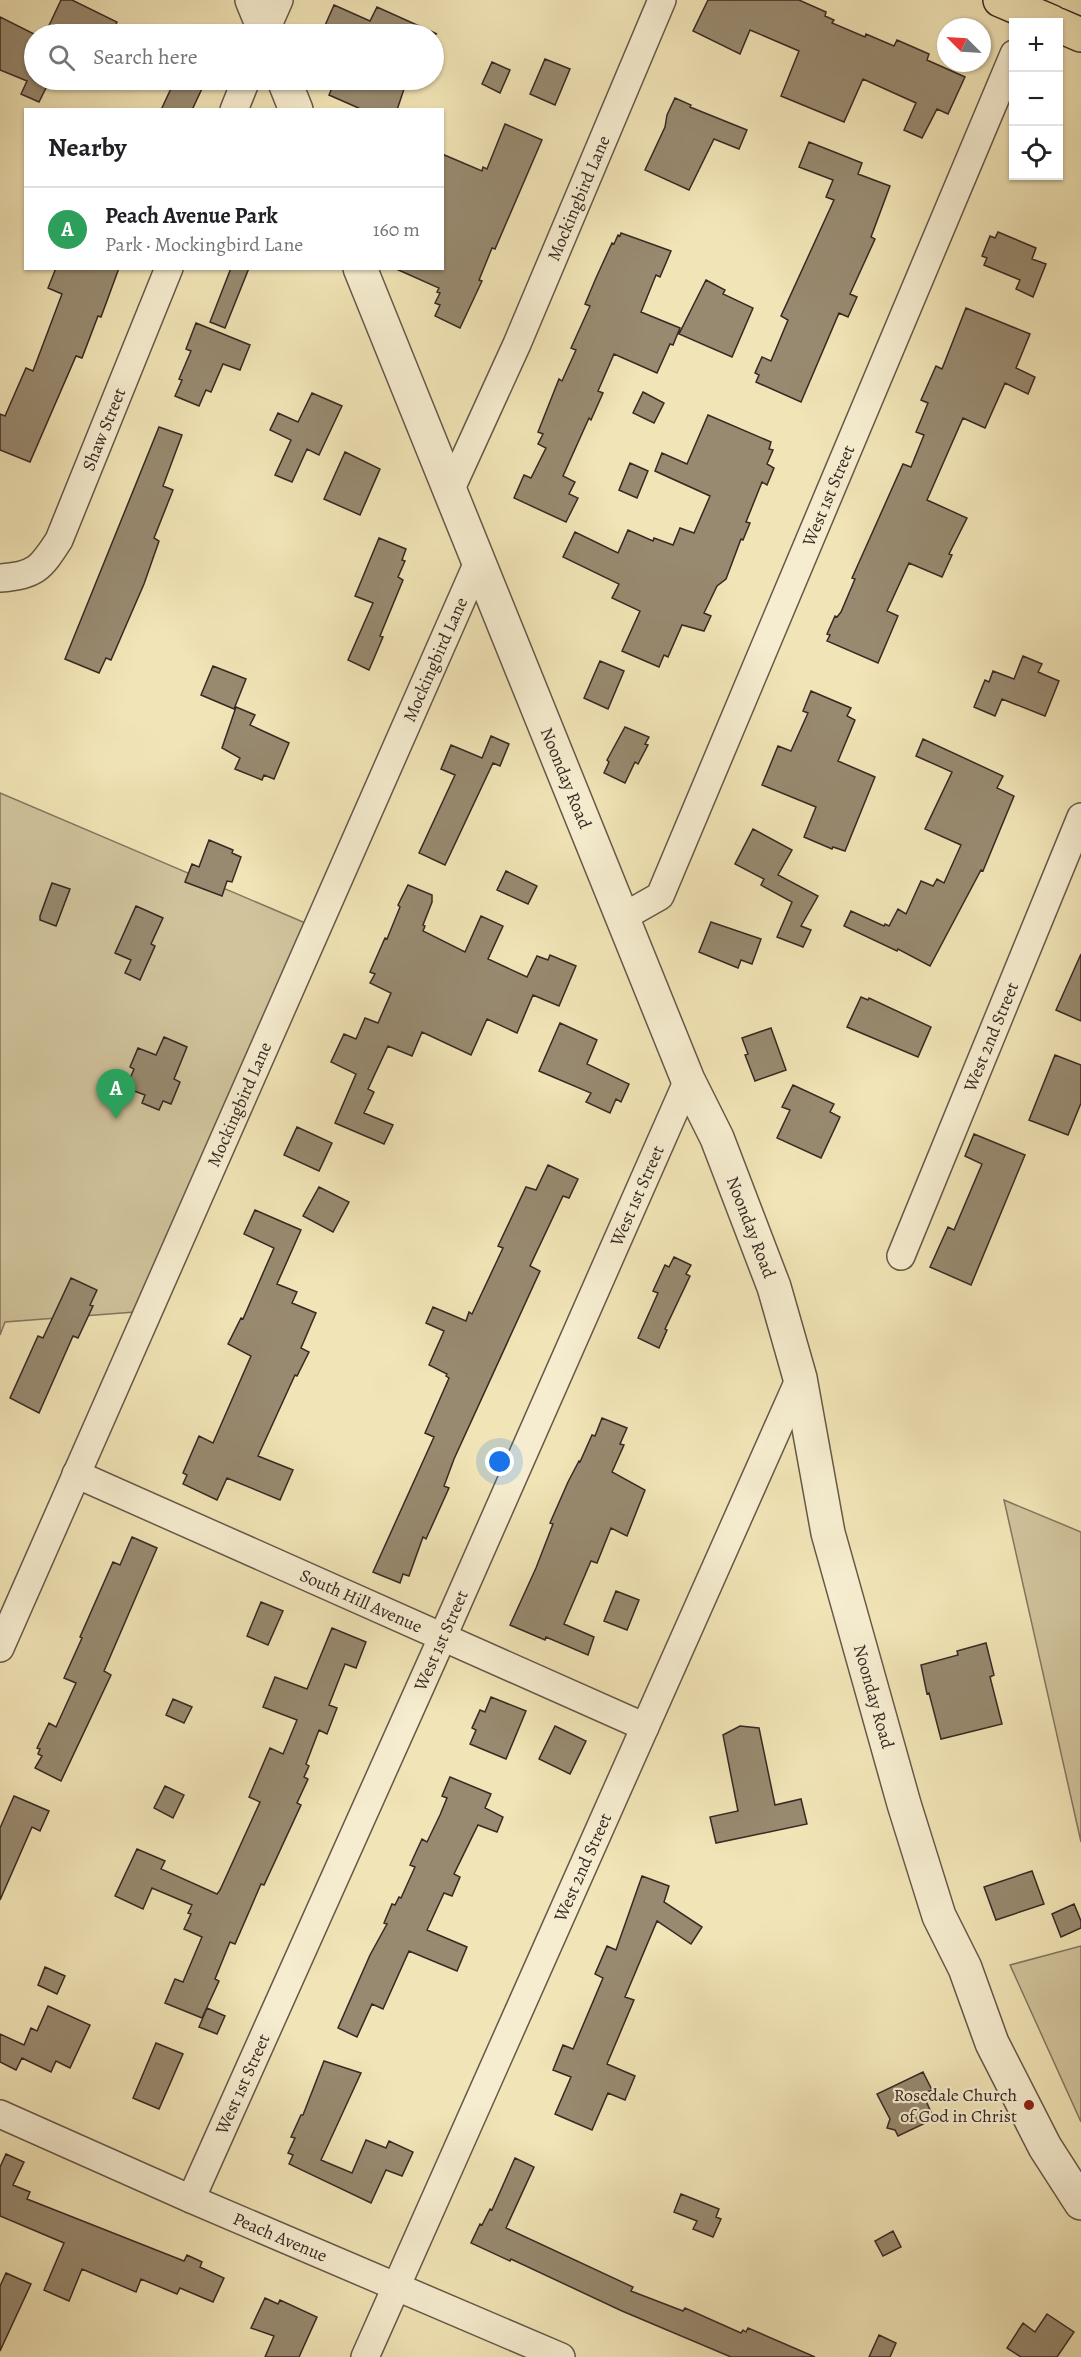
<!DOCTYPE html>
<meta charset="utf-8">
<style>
body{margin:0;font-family:Alegreya,serif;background:#f6f6f6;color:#202124}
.controls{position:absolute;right:18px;top:18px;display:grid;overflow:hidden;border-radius:0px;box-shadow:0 2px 4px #0004}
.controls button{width:54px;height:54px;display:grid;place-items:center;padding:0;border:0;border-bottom:2px solid #e0e0e0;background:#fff;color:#202124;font:30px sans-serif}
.compass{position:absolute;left:937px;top:18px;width:54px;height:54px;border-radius:50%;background:#fff;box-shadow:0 2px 4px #0004;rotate:294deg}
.you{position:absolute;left:500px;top:1462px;width:21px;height:21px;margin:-15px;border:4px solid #fff;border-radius:50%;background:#1a73e8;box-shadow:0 0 0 9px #1a73e833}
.badge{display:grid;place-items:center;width:39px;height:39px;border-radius:50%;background:#2563eb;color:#fff;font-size:20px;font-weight:700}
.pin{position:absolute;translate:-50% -50px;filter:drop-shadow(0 2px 3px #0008)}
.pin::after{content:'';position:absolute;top:32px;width:21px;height:18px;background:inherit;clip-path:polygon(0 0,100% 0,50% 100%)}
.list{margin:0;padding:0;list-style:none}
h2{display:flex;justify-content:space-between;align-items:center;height:78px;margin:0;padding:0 24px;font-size:26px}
h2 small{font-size:20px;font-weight:400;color:#757577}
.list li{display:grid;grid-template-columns:39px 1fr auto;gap:18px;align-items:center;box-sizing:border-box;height:84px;padding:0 24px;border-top:2px solid #e0e0e0}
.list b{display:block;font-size:22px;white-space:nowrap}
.list p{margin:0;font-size:20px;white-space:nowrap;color:#757577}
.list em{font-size:20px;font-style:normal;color:#757577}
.icon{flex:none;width:33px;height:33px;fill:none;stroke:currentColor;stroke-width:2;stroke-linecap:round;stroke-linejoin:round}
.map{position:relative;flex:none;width:1081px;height:2357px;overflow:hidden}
.search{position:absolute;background:#fff;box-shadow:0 2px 4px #0004;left:24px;top:24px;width:420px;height:66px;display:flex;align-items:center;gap:15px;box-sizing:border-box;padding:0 21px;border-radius:33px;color:#757577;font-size:22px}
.panel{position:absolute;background:#fff;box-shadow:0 2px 4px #0004;left:24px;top:108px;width:420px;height:162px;border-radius:0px}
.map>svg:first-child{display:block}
.green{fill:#d1c49d;stroke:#847660;stroke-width:1.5}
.building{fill:#988a70;stroke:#372924;stroke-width:1.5}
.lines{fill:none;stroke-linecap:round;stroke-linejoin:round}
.minor-casing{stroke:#665848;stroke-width:30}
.tertiary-casing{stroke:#665848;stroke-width:36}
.primary-casing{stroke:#372924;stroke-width:36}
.minor{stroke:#f6edd0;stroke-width:27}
.tertiary{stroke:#f6edd0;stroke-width:33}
.primary{stroke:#f1e4b6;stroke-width:33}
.poi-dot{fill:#8f2418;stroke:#f6edd0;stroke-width:2}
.labels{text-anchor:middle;stroke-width:4.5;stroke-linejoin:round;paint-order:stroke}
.street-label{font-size:18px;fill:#372924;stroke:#f6edd0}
.poi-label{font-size:18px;fill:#372924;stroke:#f6edd0;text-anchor:end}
</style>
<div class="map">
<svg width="1081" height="2357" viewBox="0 0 1081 2357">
<rect width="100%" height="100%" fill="#f1e4b6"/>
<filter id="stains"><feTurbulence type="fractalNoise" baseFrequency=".00333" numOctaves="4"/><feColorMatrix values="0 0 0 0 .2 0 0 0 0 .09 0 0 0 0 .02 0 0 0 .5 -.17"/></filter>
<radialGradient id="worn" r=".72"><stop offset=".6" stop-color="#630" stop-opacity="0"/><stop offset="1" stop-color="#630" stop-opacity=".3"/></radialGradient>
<path class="green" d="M0,793L317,928L148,1311L5,1322L0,1335Z
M1004,1500L1081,1532V1842Z
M1081,1946V2122L1010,1965Z"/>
<path class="building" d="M61,0H72L117,22L111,34H45Z
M708,0H799L826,12L825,16L834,20L832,23L865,37L866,34L894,46L897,40L929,54L927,60L965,77L948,114L937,109L922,138L904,130L916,103L863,79L844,122L781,96L799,51L750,30L740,54L693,31Z
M334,5L370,21L377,7L437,34H334L323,30Z
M0,17L34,34V80H50L39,102L21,94L27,81L0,70Z
M545,59L570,69L555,105L530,94Z
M492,62L510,70L500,93L482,84Z
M175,80H206L192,110H161Z
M335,80H369L383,85L385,80H407L397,110H363L329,95Z
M675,98L691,105L690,107L747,130L739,149L714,139L689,190L645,170L665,127L667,115Z
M505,124L542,140L495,249L492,248L479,280L482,281L460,328L435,316L440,305L435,303L440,293L437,292L439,288L394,268H442V154L482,171L483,167L487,169Z
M809,142L862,163L858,174L890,186L871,237L875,239L850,294L857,297L848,317L839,313L801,402L756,382L759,375L755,373L762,357L771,361L788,320L781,316L834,200L826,197L833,180L799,167Z
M998,232L1036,248L1032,259L1046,264L1033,297L1016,289L1020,280L984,265L987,258L982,256L990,236L995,238Z
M621,233L671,251L660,277L656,275L641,312L680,328L673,345L670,344L657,373L614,354L598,391L603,393L591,420L589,418L563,476L575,482L569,494L578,498L566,522L514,498L524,475L531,478L546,448L538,444L543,434L538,432L559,379L562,381L576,350L571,348L590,306L585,304L596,278L612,243L614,244L618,235L620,236Z
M56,268H119L101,317L98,316L82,358L76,356L30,462L0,450V414L5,416L26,368L33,371L62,294L48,288Z
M231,268H249L225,328L210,322Z
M706,280L725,290L723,294L753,308L732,357L679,334Z
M966,308L1030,334L1016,368L1035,377L1028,394L1005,383L985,428L963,418L927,500L967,518L949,554L952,555L942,577L909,563L887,611L898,616L878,663L827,641L830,635L827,634L835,616L837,617L841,612L855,579L852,578L903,464L911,467L924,435L916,432L928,403L921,400L936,366L942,369Z
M196,323L250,345L240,370L223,364L211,392L206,390L199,406L175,396L182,380L179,379L191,351L186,349Z
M643,392L664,403L654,423L633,413Z
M312,393L342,406L319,455L307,449L292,482L275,475L291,440L270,430L278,413L298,422Z
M708,415L771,442L769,449L773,450L767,464L774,468L767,485L762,482L746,522L750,523L743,540L741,539L726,579L717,586L704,613L711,616L704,631L682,625L668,657L664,655L659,667L622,651L640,611L612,598L619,584L563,557L575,532L618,553L628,530L653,541L654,538L673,545L680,528L694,533L710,496L655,471L662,453L687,464Z
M159,427L182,435L163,486L173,490L154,538L159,541L144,584L111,660L106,658L99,673L65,659Z
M345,452L380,469L360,515L324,499Z
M630,463L648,471L637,498L619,490Z
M379,538L406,549L402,560L405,561L398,577L403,580L380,636L383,637L369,670L348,660L373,603L355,596Z
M1023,656L1042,664L1038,672L1059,681L1045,716L1002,699L995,716L974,707L985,680L989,682L993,671L1014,679Z
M600,661L624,671L608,709L584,698Z
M213,666L246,679L234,709L201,695Z
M811,691L851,708L847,716L855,720L838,761L875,777L845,851L833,847L832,849L804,837L816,807L762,785L778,746L791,751L808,713L803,711Z
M236,707L255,715L250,725L289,743L274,779L264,775L262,780L235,769L240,758L222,748Z
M625,727L649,737L645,744L648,745L638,764L635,762L625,783L604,773L609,762L607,760Z
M491,736L509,744L500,766L493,763L445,865L419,853L455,775L441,769L451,745L482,758Z
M923,739L1003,776L997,788L1014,796L983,871L981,870L930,966L898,949L897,951L844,926L851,911L884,926L885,924L889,926L898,909L906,914L921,881L933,886L937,879L944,883L961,845L925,829L952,772L916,756Z
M753,829L792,850L778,875L818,896L801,926L811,930L803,947L777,937L792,902L761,885L764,879L735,864Z
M209,840L233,850L232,853L241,857L232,882L227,881L222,896L185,882L192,864L199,867Z
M506,871L537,886L528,904L497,890Z
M52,883L70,889L56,926L40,920V916Z
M408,885L432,895V902L423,925L425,926L423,931L465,952L481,916L503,926L488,959L527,977L537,956L548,960L550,955L576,966L559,1006L533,995L517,1033L487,1019L471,1055L422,1032L412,1056L388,1046L368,1089L374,1092L364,1113L393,1125L384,1144L335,1123L356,1074L331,1062L344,1034L356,1039L365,1018L378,1023L391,993L370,983L375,974L370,972L385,938L387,939L400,907L398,905Z
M136,906L163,918L151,944L155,946L140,980L125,973L131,960L115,953Z
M711,922L761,939L752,964L741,960L738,968L699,952Z
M1081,954V1021L1056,1010Z
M861,997L868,1000L869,998L931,1027L918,1057L847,1027Z
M560,1023L597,1040L587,1064L629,1084L621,1102L616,1099L610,1113L586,1102L591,1093L539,1071Z
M771,1028L786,1070L755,1081L745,1055L748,1054L742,1038Z
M164,1037L187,1047L174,1079L180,1082L171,1104L163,1101L159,1110L142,1103L145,1095L126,1088L134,1069L130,1067L138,1048L156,1055Z
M1055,1055L1081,1065V1103L1068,1135L1029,1120Z
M793,1085L834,1104L830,1112L840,1117L821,1158L777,1138L790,1110L782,1107Z
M297,1127L332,1143L319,1171L284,1155Z
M974,1134L1025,1155L971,1285L930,1267L948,1227L954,1230L982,1164L965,1156Z
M548,1165L578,1179L569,1198L563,1196L530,1266L540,1271L454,1459L444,1486L449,1488L426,1539L423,1537L409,1576L403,1574L400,1583L373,1572L434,1437L425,1433L449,1378L446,1376L447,1374L429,1365L444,1331L426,1323L433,1307L466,1321L469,1312L472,1314L503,1248L498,1246L526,1187L536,1190Z
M319,1187L349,1202L333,1232L303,1216Z
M255,1210L301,1230L277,1284L297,1292L292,1303L316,1313L301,1348L309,1352L297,1376L295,1375L258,1456L293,1470L280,1500L227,1478L217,1500L183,1484L187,1475L183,1473L199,1436L213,1443L251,1356L228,1344L241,1318L243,1319L274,1248L244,1234Z
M674,1257L691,1265L686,1274L690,1276L665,1329L667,1330L659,1348L638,1338L658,1293L653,1291L665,1265L669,1267Z
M71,1278L97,1290L90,1305L93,1306L78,1338L73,1336L39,1413L10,1398L38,1336L43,1338Z
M602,1418L627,1428L620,1444L624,1445L612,1472L645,1490L627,1536L611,1528L597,1563L591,1561L564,1624L594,1637L588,1655L546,1637L545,1640L510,1625L536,1568L553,1524L550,1523L568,1482L579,1461L580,1462L592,1435L595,1436Z
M132,1537L157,1548L104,1671L111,1675L61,1781L35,1768L42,1756L38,1754L40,1749L37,1748L49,1723L56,1727L76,1683L64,1678L82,1638L80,1637L113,1562L120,1565Z
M616,1591L639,1600L627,1630L604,1621Z
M261,1602L283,1611L268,1645L247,1636Z
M332,1628L366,1642L356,1668L345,1664L329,1705L337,1708L327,1734L319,1730L306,1764L309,1766L304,1777L308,1779L297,1803L301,1805L264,1885L261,1884L235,1944L230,1942L215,1979L219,1981L202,2018L165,2003L175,1979L183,1982L202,1937L184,1929L191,1914L188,1913L192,1905L152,1888L143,1909L115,1896L137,1849L165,1861L161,1869L217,1894L220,1890L260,1802L249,1797L270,1748L283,1754L297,1720L263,1707L275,1677L307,1689Z
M986,1643L994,1675L990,1677L1002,1724L941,1739L929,1693L927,1694L921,1665L958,1655L957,1651Z
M491,1697L526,1711L506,1759L470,1744L476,1730L472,1728L480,1710L485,1712Z
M173,1699L192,1707L184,1723L166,1715Z
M555,1726L586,1741L570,1774L539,1759Z
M740,1726L759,1728L775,1805L801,1799L807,1824L716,1843L710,1817L738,1811L723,1735Z
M450,1777L491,1794L485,1808L503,1817L497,1832L478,1825L454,1874L460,1877L452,1896L444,1893L427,1930L467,1947L457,1971L409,1951L383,2009L372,2004L357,2037L338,2028L370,1955L387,1924L384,1923L392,1904L395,1905L399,1897L401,1898L415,1867L410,1865L422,1839L427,1842L440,1815L447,1798L442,1796Z
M165,1786L184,1795L173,1818L154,1808Z
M14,1796L49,1811L40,1831L32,1827L0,1900V1828Z
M1032,1871L1044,1904L996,1920L984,1887Z
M642,1876L669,1886L664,1902L702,1927L691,1944L657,1921L625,1997L634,2000L607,2064L635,2076L625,2100L608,2093L592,2130L555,2114L571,2077L553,2070L563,2045L573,2049L603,1978L595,1974L607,1946L616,1950Z
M1074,1904L1081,1921V1928L1061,1937L1052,1914Z
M45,1967L65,1976L57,1994L38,1985Z
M48,2006L90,2025L70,2068L56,2061L51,2072L22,2058L16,2070L0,2062V2034L24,2045L31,2028L37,2031Z
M207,2008L225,2016L217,2034L199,2027Z
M156,2043L183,2054L159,2109L133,2098Z
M324,2061L361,2073L321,2160L352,2173L366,2140L386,2148L389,2141L413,2152L402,2176L386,2170L371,2203L289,2164L293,2155L288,2153L295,2138L291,2137L301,2115H303Z
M923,2072L932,2090L923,2094L934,2119L898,2136L895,2130L887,2128L890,2119L877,2094Z
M6,2154L24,2162L13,2185L30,2192L27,2199L184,2261L187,2255L202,2262L200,2267L224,2278L213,2302L180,2288L177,2294L141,2279L136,2292L82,2269L69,2301L44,2290L64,2243L0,2216V2167Z
M515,2158L534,2167L506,2228L633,2287L631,2291L683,2311L685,2308L741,2333L743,2330L746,2332L748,2328L815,2357H731L622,2311L511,2259L510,2261L471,2243L480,2224L482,2225L490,2209L492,2210Z
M681,2194L719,2209L716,2217L721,2219L713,2237L693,2229L697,2221L674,2212Z
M893,2231L901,2247L883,2256L875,2241Z
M6,2273L31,2284L0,2351V2286Z
M265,2298L278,2304L280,2300L317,2317L299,2357H265L274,2336L251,2328Z
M1047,2314L1074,2332L1057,2357H1021L1007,2348L1023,2323L1035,2332Z
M879,2335L896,2343L890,2357H869Z"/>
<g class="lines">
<g class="minor-casing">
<g id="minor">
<path d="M264,34L279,0"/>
<path d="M234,110L246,80"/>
<path id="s1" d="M449,493L517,344L662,0"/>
<path id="s2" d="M0,578C35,576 41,568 59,540L169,268"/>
<path id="s3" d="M623,917L660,896L1014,54"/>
<path id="s4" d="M901,1256L1081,817"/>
<path id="s5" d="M76,1474L645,1727"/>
<path id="s6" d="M0,1648L479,560"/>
<path id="s7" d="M0,2114L191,2199L561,2357"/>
<path id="s8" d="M191,2199L443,1636L688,1080"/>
<path id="s9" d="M365,2357L800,1378"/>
</g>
</g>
<g class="tertiary-casing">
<g id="tertiary">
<path d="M252,0L266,34"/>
<path d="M284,80L296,110"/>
<path id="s10" d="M360,268L688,1080L717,1138L774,1287L800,1378L828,1533L904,1804L939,1916L965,1968L992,2043L1045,2147L1081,2203"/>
</g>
</g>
<g class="primary-casing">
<path id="primary" d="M1000,0L1052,22
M1058,25L1081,35"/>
</g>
<use href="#minor" class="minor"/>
<use href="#tertiary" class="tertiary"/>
<use href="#primary" class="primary"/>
</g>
<circle class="poi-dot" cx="1029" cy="2105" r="6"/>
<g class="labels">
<g class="street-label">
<text dy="6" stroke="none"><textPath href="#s1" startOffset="322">Mockingbird Lane</textPath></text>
<text dy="6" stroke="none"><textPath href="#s2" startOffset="194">Shaw Street</textPath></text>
<text dy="6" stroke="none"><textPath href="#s3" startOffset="477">West 1st Street</textPath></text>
<text dy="6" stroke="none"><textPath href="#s6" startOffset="1080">Mockingbird Lane</textPath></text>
<text dy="6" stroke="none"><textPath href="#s10" startOffset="550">Noonday Road</textPath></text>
<text dy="6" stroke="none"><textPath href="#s4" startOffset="237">West 2nd Street</textPath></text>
<text dy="6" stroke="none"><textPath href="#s6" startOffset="594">Mockingbird Lane</textPath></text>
<text dy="6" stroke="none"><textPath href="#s8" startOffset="1098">West 1st Street</textPath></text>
<text dy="6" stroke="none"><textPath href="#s10" startOffset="1036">Noonday Road</textPath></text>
<text dy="6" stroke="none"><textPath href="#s5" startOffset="312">South Hill Avenue</textPath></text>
<text dy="6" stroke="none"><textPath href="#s8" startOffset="612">West 1st Street</textPath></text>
<text dy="6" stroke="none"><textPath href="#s10" startOffset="1522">Noonday Road</textPath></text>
<text dy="6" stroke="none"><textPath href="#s9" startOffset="536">West 2nd Street</textPath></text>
<text dy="6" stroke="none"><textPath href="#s8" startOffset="126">West 1st Street</textPath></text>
<text dy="6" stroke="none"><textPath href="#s7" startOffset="306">Peach Avenue</textPath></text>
</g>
<g class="poi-label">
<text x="1017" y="2101">Rosedale Church<tspan x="1017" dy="21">of God in Christ</tspan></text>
</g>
</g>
<rect width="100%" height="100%" filter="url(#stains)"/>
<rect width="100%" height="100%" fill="url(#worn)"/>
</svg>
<div class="controls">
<button>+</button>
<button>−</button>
<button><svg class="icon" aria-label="locate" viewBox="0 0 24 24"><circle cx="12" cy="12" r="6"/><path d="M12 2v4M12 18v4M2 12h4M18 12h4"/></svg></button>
</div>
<svg class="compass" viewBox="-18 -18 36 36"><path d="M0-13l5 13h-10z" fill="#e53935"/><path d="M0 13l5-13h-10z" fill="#757577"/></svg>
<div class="you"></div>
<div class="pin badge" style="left:116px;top:1119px;background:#2e9e5b">A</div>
<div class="search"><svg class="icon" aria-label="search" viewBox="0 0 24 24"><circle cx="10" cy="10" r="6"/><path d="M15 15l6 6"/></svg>Search here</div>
<section class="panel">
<h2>Nearby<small></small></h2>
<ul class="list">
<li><span class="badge" style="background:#2e9e5b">A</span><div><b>Peach Avenue Park</b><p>Park · Mockingbird Lane</p></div><em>160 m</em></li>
</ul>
</section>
</div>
